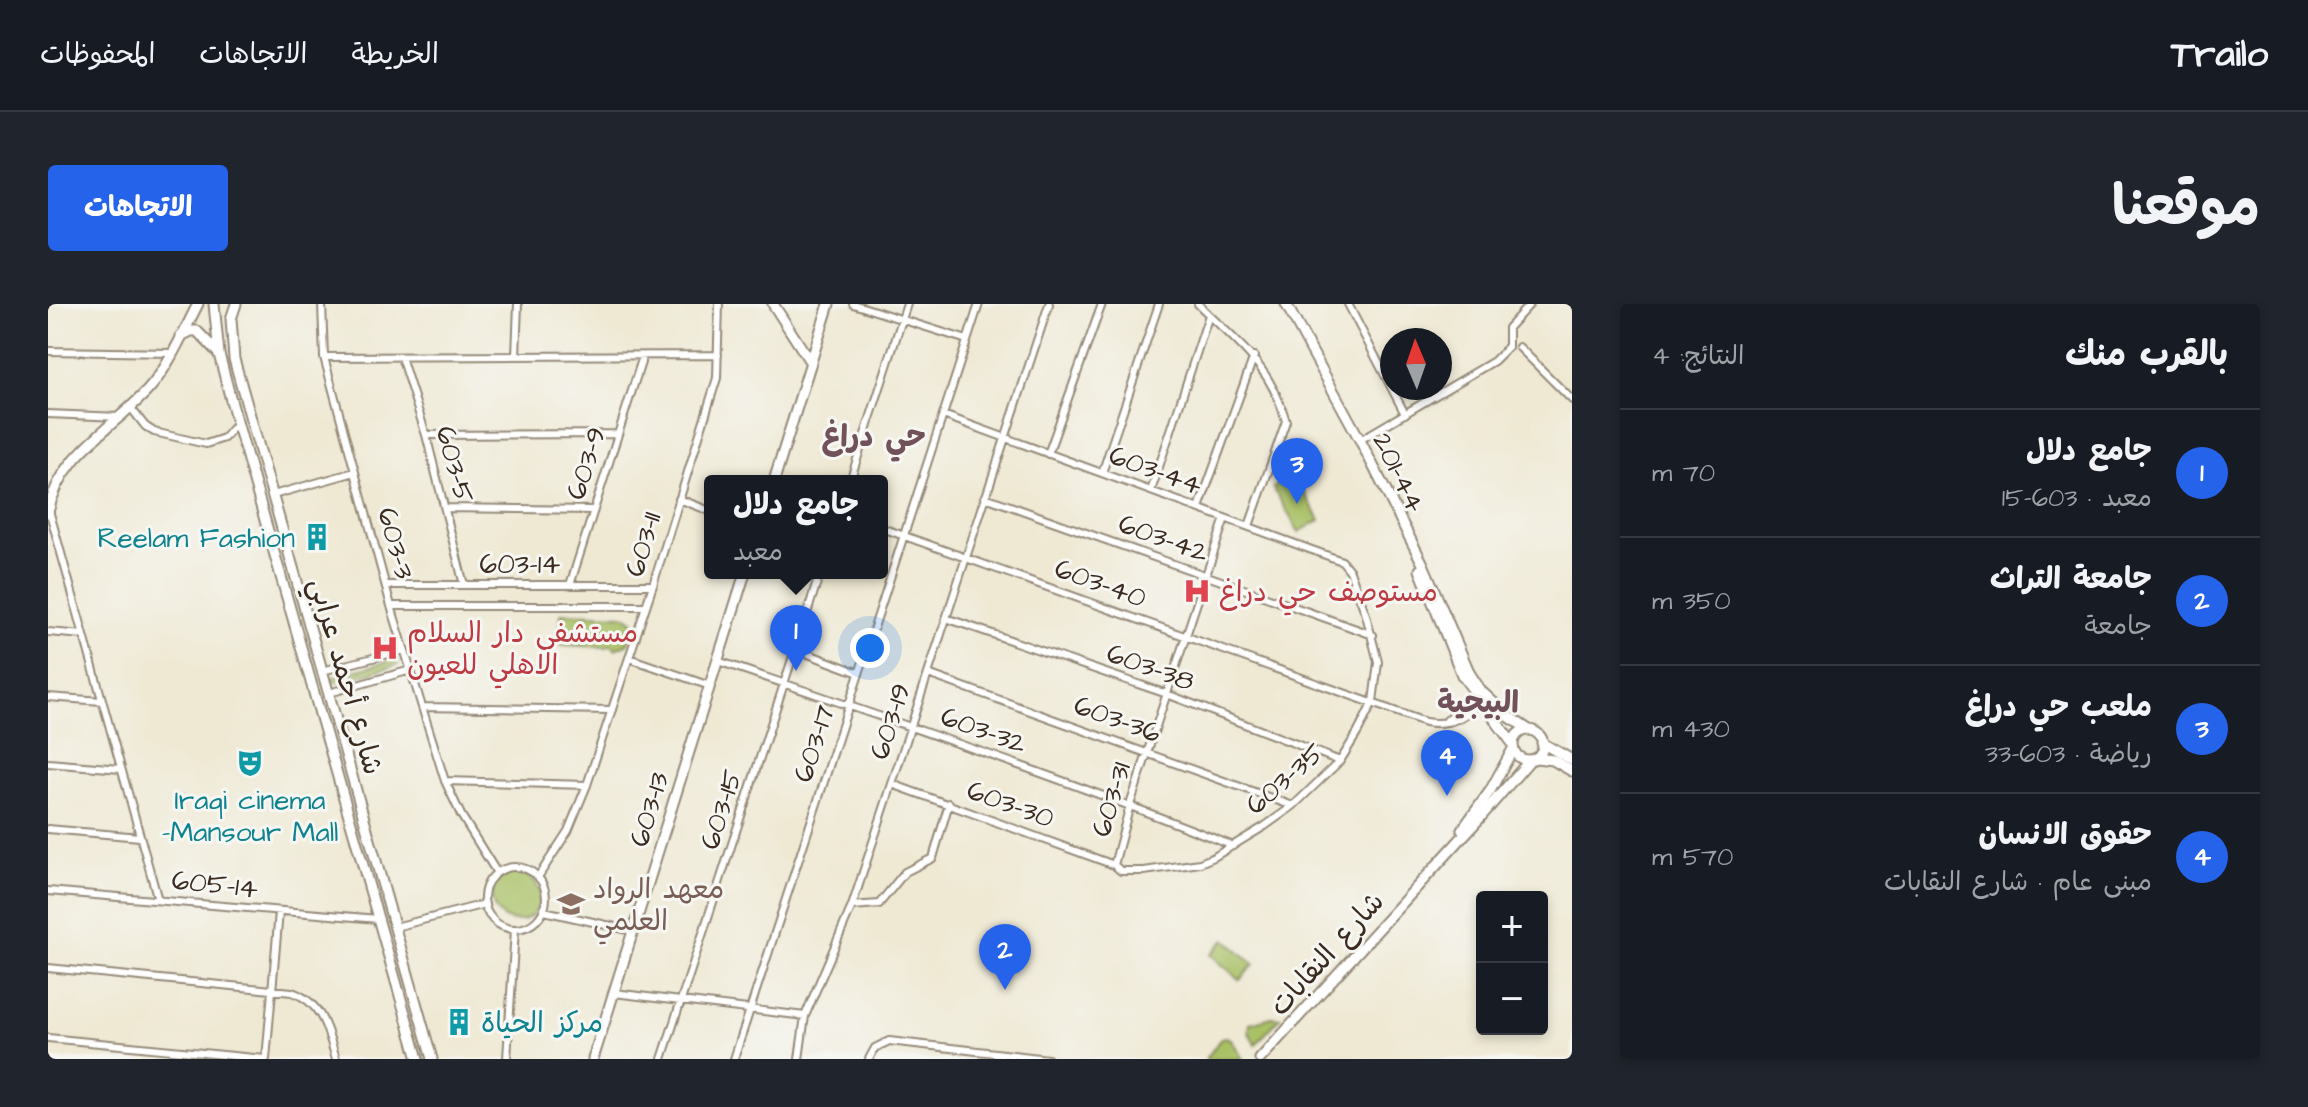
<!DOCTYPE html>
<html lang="ar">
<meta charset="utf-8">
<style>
body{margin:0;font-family:"Architects Daughter","Playpen Sans Arabic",sans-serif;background:#20242c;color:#f1f3f6;direction:rtl}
.controls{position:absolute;right:24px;bottom:24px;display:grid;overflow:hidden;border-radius:8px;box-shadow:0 4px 12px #0003}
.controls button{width:72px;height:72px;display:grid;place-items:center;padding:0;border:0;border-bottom:2px solid #363941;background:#171b24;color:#f1f3f6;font:40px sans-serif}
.compass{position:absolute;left:1332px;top:24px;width:72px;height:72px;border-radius:50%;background:#171b24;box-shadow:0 4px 12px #0003;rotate:358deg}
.you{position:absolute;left:822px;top:344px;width:28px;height:28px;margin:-20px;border:6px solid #fff;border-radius:50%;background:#1a73e8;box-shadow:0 0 0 12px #1a73e833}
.badge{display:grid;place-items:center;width:52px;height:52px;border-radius:50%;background:#2563eb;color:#fff;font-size:26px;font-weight:700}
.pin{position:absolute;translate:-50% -66px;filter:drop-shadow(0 2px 4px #0008)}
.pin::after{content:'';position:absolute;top:42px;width:28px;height:24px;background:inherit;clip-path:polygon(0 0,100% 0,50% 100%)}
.popup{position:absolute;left:656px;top:171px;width:184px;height:104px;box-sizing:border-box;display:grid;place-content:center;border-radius:8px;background:#171b24;filter:drop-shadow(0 2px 6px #0005);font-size:26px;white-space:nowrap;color:#9ea1a6}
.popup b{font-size:30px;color:#f1f3f6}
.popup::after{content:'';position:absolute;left:50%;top:100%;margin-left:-16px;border:16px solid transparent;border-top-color:#171b24}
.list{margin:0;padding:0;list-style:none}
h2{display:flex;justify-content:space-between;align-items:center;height:104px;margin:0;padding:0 32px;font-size:34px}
h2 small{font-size:26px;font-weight:400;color:#9ea1a6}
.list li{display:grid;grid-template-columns:52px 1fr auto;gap:24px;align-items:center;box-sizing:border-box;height:128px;padding:0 32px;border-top:2px solid #363941}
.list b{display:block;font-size:30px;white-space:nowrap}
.list p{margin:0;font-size:26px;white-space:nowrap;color:#9ea1a6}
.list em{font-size:26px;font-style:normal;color:#9ea1a6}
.map{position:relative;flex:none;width:1524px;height:755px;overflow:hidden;direction:ltr;border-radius:8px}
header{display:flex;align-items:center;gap:48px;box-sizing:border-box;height:112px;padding:0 40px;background:#171b24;border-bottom:2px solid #363941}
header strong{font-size:38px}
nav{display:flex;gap:44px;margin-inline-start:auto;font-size:28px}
.intro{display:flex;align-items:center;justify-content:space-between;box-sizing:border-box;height:192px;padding:0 48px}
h1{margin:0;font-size:56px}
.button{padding:20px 36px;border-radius:8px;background:#2563eb;color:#fff;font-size:28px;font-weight:700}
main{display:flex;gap:48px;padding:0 48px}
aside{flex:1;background:#171b24;border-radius:8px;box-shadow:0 4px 12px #0003}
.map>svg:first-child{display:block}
.green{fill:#a9c065;stroke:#727542;stroke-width:2}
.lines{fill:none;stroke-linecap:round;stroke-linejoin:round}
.street-casing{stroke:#958a79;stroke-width:10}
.secondary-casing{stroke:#958a79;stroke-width:13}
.street{stroke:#fff;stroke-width:6}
.secondary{stroke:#fff;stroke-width:9}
.labels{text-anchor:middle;stroke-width:6;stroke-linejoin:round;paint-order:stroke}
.street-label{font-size:28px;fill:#3b2a1e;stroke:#f6f6f2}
.culture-label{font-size:28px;fill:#0d838f;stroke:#f6f6f2;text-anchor:end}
.health-label{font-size:28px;fill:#be3a42;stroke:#f6f6f2;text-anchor:start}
.education-label{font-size:28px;fill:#785e54;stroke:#f6f6f2;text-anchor:start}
.neighbourhood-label{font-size:30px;font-weight:bold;fill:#72525a;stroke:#f6f6f2}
</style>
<header>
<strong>Trailo</strong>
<nav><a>الخريطة</a><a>الاتجاهات</a><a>المحفوظات</a></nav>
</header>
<div class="intro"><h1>موقعنا</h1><a class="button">الاتجاهات</a></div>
<main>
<aside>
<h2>بالقرب منك<small>النتائج: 4</small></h2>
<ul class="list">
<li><span class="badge">1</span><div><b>جامع دلال</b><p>معبد · 603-15</p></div><em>70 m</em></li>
<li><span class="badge">2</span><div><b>جامعة التراث</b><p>جامعة</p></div><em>350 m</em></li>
<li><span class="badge">3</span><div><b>ملعب حي دراغ</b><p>رياضة · 603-33</p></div><em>430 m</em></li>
<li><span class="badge">4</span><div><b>حقوق الانسان</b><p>مبنى عام · شارع النقابات</p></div><em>570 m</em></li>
</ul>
</aside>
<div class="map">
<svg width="1524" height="755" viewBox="0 0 1524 755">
<rect width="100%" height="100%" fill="#f6f6f2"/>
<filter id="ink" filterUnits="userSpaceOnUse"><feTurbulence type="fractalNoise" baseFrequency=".0125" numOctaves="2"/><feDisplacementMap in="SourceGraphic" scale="16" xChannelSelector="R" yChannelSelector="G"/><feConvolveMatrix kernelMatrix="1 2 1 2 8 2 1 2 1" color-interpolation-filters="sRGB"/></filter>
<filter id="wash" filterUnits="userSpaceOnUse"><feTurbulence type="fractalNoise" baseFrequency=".006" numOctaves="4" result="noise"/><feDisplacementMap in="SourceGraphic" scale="32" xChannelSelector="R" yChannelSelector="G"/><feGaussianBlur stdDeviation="1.8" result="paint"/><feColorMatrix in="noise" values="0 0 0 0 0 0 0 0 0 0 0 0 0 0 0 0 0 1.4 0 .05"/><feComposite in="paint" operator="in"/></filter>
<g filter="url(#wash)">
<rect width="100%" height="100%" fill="#efe9d4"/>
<path class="green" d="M1246,171L1272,216L1251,228L1225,184Z
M513,309L575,311L585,317L580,339L567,345L563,340L559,343L512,341Z
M348,355L351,358L350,361L286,379L283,376L285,373Z
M444 593a24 24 0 1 1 48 0a24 24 0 1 1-48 0Z
M1177,635L1206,660L1192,676L1163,651Z
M1224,713L1232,714L1207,741L1201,728L1202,719Z
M1178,733L1183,735L1195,755H1158L1173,734Z"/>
</g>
<g filter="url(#ink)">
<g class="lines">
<g class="street-casing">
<path id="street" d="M274,0L276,53L343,302L374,403L397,477L413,511L449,569
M805,0L919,36
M1150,0C1189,39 1222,60 1238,117L1201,222
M1300,0L1357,110
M1471,43L1524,96
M0,47L124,49
M468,52L470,0
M276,53L670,51
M353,53L378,131L416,281
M83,104L97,122L106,128L158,140L176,134L189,119
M0,110L72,113
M378,131L570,130
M1312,136L1446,57L1460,43V24L1482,0
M1000,150L1054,0
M1054,169L1111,0
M802,177L859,0
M1103,187L1161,11
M225,191L307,168
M937,193L1325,331
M631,195L662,207
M397,204L545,206
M1151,204L1206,52
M1,206L110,596
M834,224L1377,418C1401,422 1417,414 1434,397
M338,281H605
M522,281L595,52
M343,302H598
M898,314L1119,390L1292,457
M0,328L36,331
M747,345L811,369
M581,354L662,382
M670,357C843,416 1015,474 1185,542
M274,367L356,346
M880,370L1245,502
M281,389L363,366
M0,393L54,397
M374,403L564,406
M1399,416L1430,390
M0,459L73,465
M397,477L539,481
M844,480L1066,561L1073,567H1096L1152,559L1166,553L1217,522L1245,502L1292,457L1310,428L1325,398L1330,358L1318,311L1302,267L1294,257L895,111
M0,525L92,533
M1066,561L1082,501L1177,214
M436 594a31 31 0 1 1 62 0a31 31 0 1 1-62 0Z
M490,573L520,527L539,481L605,281L669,74L671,0
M0,587L330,615
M804,602L831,600L857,568L885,554L901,499
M496,607L585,627
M347,623L437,600
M0,664L244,688C274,698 280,727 288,755
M566,689L757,712
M0,734L217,755
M218,755L231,608
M459,755L467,625
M614,755L772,269
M686,755L931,0
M751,755L757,712L804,602L1001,0
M821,755L827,744L841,737L1000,755"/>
</g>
<g class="secondary-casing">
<path id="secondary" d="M166,0L171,50L184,100L370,755
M188,0L183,15L186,55L384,755
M725,0L763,59
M1238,0L1312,136L1375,260L1422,370L1433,387L1460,412L1481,426
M133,32L143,27H149L171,50
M726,177L781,0
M0,209C11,151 63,126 100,86C120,64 136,27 150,0
M1372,266L1414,371L1465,440
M1465 441a15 15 0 1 1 30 0a15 15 0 1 1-30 0Z
M1494,439L1524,456
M1488,454L1505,456L1524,467
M1414,526L1442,487L1465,445
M545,755L697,269
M1212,755L1430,516L1482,456"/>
</g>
<use href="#street" class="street"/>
<use href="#secondary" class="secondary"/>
</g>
</g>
<defs>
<g id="building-bare" transform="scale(2.16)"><path d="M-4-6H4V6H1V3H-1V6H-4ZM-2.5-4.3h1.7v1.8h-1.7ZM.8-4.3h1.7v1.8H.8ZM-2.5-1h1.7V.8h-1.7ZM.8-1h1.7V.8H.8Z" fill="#0f9aa8" stroke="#f6f6f2" stroke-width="2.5" paint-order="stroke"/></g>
<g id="hospital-bare" transform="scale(2.16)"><path d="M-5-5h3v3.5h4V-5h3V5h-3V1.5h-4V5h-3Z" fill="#e0444e" stroke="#f6f6f2" stroke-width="2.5" paint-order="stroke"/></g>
<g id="theatre-bare" transform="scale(2.16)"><path d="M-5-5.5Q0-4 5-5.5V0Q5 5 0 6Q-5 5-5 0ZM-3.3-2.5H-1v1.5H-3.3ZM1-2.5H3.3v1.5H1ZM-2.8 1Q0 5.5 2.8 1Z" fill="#0f9aa8" stroke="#f6f6f2" stroke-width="2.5" paint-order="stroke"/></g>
<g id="school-bare" transform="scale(2.16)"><path d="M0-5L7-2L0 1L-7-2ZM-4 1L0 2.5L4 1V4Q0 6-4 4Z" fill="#8d6e63" stroke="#f6f6f2" stroke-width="2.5" paint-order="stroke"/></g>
</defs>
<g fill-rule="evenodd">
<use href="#building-bare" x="269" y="233"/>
<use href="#hospital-bare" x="1149" y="287"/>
<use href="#hospital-bare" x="337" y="344"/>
<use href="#theatre-bare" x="202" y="459"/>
<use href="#school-bare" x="523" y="600"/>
<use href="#building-bare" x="411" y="718"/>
</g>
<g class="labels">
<g class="street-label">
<text transform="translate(537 159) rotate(-72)" y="10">603-9</text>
<text transform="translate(408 160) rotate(75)" y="10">603-5</text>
<text transform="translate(1108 165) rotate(20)" y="10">603-44</text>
<text transform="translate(1352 168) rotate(64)" y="10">201-44</text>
<text transform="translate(1116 233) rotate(20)" y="10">603-42</text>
<text transform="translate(349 239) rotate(75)" y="10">603-3</text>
<text transform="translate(594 240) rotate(-73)" y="10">603-11</text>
<text x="472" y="269">603-14</text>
<text transform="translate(1053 278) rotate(20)" y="10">603-40</text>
<text transform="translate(1103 362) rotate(20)" y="10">603-38</text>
<text transform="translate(299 372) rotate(74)" y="10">شارع أحمد عرابي</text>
<text transform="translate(1070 414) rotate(20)" y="10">603-36</text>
<text transform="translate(841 417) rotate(-72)" y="10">603-19</text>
<text transform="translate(936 425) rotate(20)" y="10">603-32</text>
<text transform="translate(765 439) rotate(-72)" y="10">603-17</text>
<text transform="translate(1236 474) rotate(-41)" y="10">603-35</text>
<text transform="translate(1062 495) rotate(-73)" y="10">603-31</text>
<text transform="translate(963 499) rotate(20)" y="10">603-30</text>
<text transform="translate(600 505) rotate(-73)" y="10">603-13</text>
<text transform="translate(672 505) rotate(-72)" y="10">603-15</text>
<text transform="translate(167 579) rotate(6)" y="10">605-14</text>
<text transform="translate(1278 649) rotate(-48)" y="10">شارع النقابات</text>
</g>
<g class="culture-label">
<text x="247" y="243">Reelam Fashion</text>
<text x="202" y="505" text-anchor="middle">Iraqi cinema<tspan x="202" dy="32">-Mansour Mall</tspan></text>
<text x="433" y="728" text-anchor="start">مركز الحياة</text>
</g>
<g class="health-label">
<text x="1171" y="297">مستوصف حي دراغ</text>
<text x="359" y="338">مستشفى دار السلام<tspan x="359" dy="32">الاهلي للعيون</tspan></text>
</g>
<g class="education-label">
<text x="545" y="594">معهد الرواد<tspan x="545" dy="32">العلمي</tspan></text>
</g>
<g class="neighbourhood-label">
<text x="826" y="142">حي دراغ</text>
<text x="1430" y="408">البيجية</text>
</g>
</g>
</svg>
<div class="controls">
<button>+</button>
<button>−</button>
</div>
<svg class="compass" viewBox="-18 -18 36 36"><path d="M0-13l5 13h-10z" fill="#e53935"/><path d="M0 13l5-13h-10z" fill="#9ea1a6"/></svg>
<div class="you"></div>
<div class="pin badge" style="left:748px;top:367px">1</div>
<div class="popup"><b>جامع دلال</b>معبد</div>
<div class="pin badge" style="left:957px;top:686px">2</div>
<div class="pin badge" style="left:1249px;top:200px">3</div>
<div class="pin badge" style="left:1399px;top:492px">4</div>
</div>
</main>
